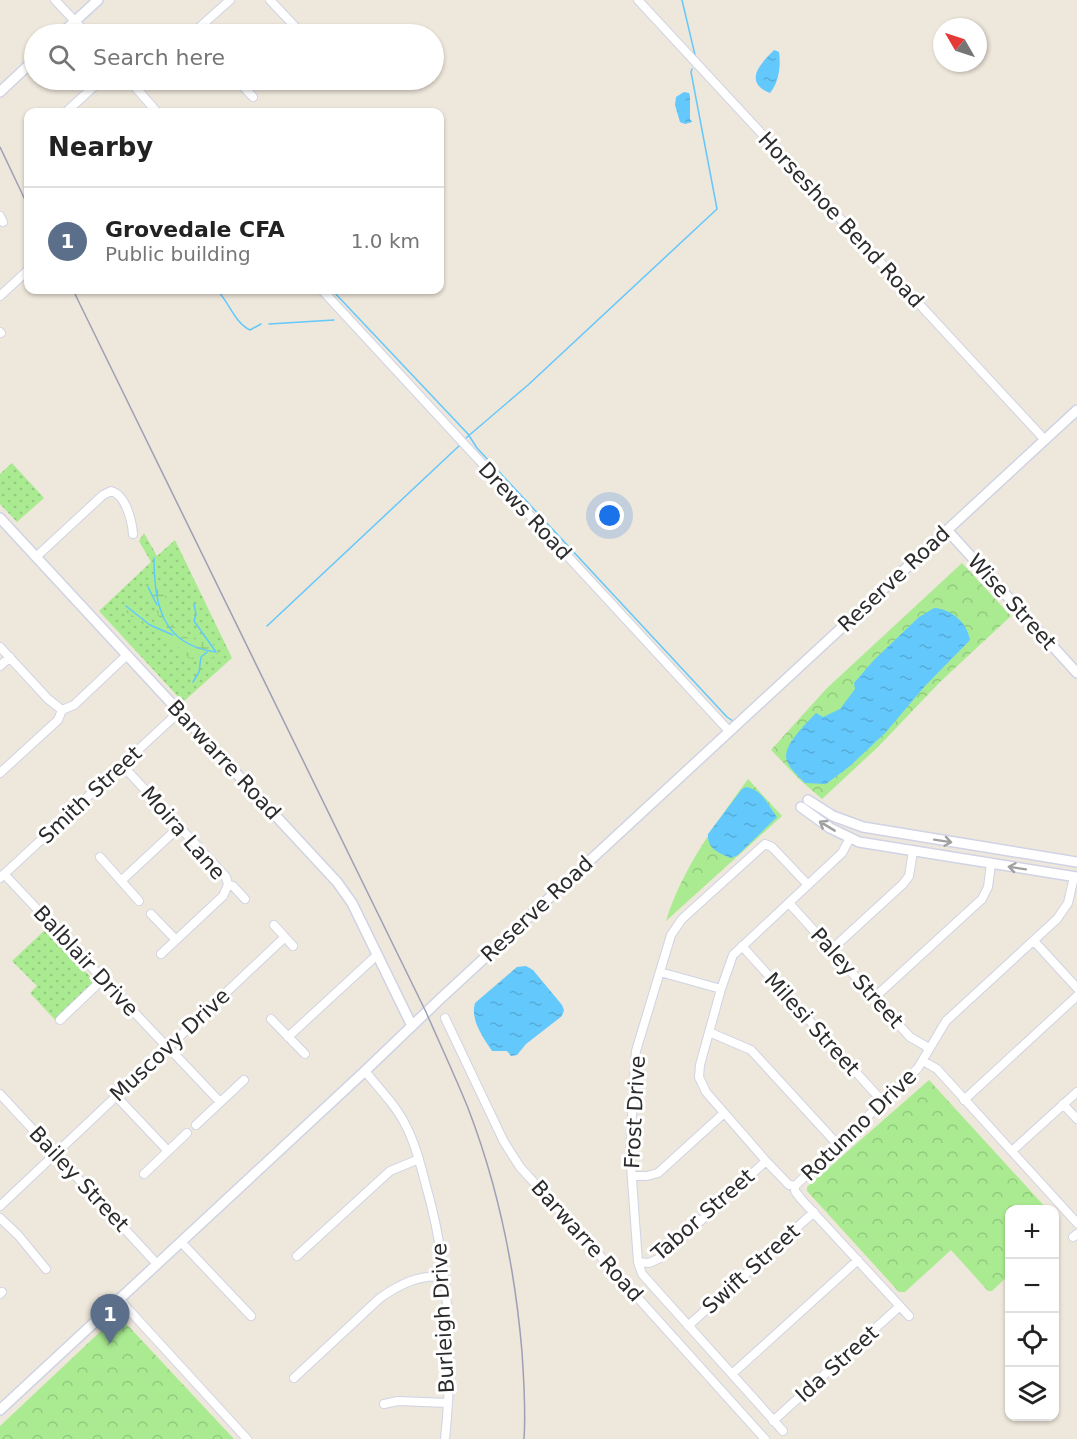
<!DOCTYPE html>
<meta charset="utf-8">
<style>
body{margin:0;font-family:"DejaVu Sans",sans-serif;background:#f6f6f6;color:#222}
.controls{position:absolute;right:18px;bottom:18px;display:grid;overflow:hidden;border-radius:12px;box-shadow:0 2px 4px #0004}
.controls button{width:54px;height:54px;display:grid;place-items:center;padding:0;border:0;border-bottom:2px solid #e0e0e0;background:#fff;color:#222;font:30px sans-serif}
.compass{position:absolute;left:933px;top:18px;width:54px;height:54px;border-radius:50%;background:#fff;box-shadow:0 2px 4px #0004;rotate:309deg}
.you{position:absolute;left:610px;top:516px;width:21px;height:21px;margin:-15px;border:4px solid #fff;border-radius:50%;background:#1a73e8;box-shadow:0 0 0 9px #1a73e833}
.badge{display:grid;place-items:center;width:39px;height:39px;border-radius:50%;background:#b45309;color:#fff;font-size:20px;font-weight:700}
.pin{position:absolute;translate:-50% -50px;filter:drop-shadow(0 2px 3px #0008)}
.pin::after{content:'';position:absolute;top:32px;width:21px;height:18px;background:inherit;clip-path:polygon(0 0,100% 0,50% 100%)}
.list{margin:0;padding:0;list-style:none}
h2{display:flex;justify-content:space-between;align-items:center;height:78px;margin:0;padding:0 24px;font-size:26px}
h2 small{font-size:20px;font-weight:400;color:#767676}
.list li{display:grid;grid-template-columns:39px 1fr auto;gap:18px;align-items:center;box-sizing:border-box;height:108px;padding:0 24px;border-top:2px solid #e0e0e0}
.list b{display:block;font-size:22px;white-space:nowrap}
.list p{margin:0;font-size:20px;white-space:nowrap;color:#767676}
.list em{font-size:20px;font-style:normal;color:#767676}
.icon{flex:none;width:33px;height:33px;fill:none;stroke:currentColor;stroke-width:2;stroke-linecap:round;stroke-linejoin:round}
.map{position:relative;flex:none;width:1077px;height:1439px;overflow:hidden}
.search{position:absolute;background:#fff;box-shadow:0 2px 4px #0004;left:24px;top:24px;width:420px;height:66px;display:flex;align-items:center;gap:15px;box-sizing:border-box;padding:0 21px;border-radius:33px;color:#767676;font-size:22px}
.panel{position:absolute;background:#fff;box-shadow:0 2px 4px #0004;left:24px;top:108px;width:420px;height:186px;border-radius:12px}
.map>svg:first-child{display:block}
.grass{fill:url(#grass-dots)}
.wetland{fill:url(#wetland-marsh)}
.park{fill:url(#park-crowns)}
.water{fill:url(#water-ripples)}
.lines{fill:none;stroke-linecap:round;stroke-linejoin:round}
.stream{stroke:#63c8fc;stroke-width:1.5}
.minor-casing{stroke:#d0d3e5;stroke-width:10}
.tertiary-casing{stroke:#d0d3e5;stroke-width:12}
.minor{stroke:#fff;stroke-width:8}
.tertiary{stroke:#fff;stroke-width:9}
.rail{stroke:#9d9fb7;stroke-width:1.5}
.oneway{stroke:#a0a0a0}
.labels{text-anchor:middle;stroke-width:6;stroke-linejoin:round;paint-order:stroke}
.street-label{font-size:21px;fill:#2b2b2b;stroke:#fff}
</style>
<div class="map">
<svg width="1077" height="1439" viewBox="0 0 1077 1439">
<defs>
<pattern id="grass-dots" width="8" height="8" patternUnits="userSpaceOnUse" patternTransform="scale(1.5)"><rect width="8" height="8" fill="#aaeb92"/><path d="M2 2h.1M6 6h.1" fill="none" stroke="#92ca7e" stroke-width="1.8" stroke-linecap="round"/></pattern>
<pattern id="wetland-marsh" width="20" height="14" patternUnits="userSpaceOnUse" patternTransform="scale(1.5)"><rect width="20" height="14" fill="#aaeb92"/><path d="M1 5h8M5 5V1M11 12h8M15 12V8" fill="none" stroke="#92ca7e"/></pattern>
<pattern id="park-crowns" width="20" height="18" patternUnits="userSpaceOnUse" patternTransform="scale(1.5)"><rect width="20" height="18" fill="#aaeb92"/><path d="M2 6a3 3 0 1 1 6 0M12 15a3 3 0 1 1 6 0" fill="none" stroke="#92ca7e"/></pattern>
<pattern id="water-ripples" width="26" height="14" patternUnits="userSpaceOnUse" patternTransform="scale(1.5)"><rect width="26" height="14" fill="#63c8fc"/><path d="M2 4q2-2 4 0t4 0M15 11q2-2 4 0t4 0" fill="none" stroke="#56acd8"/></pattern>
</defs>
<rect width="100%" height="100%" fill="#eee7db"/>
<path class="grass" d="M12,463L44,498L17,522L0,504V474Z
M144,533L157,556L175,540L232,658L183,702L99,611L151,562L139,541Z
M46,929L97,984L58,1023L30,993L37,986L12,961Z"/>
<path class="wetland" d="M152,578L158,579C175,603 154,619 192,640L206,636L211,641L218,653L209,661C204,661 199,662 195,660C183,656 178,647 169,639C154,627 135,624 123,608L126,603C140,607 147,622 161,625V620L145,590L146,580Z"/>
<path class="park" d="M962,563L1011,616L940,682L878,747L822,799L800,780L771,750L826,689Z
M748,779L782,816L666,921C682,869 716,823 748,779Z
M929,1080L1047,1209L1010,1210L1009,1275L992,1291H988L951,1250L905,1292H899L807,1191V1187Z
M118,1315L234,1439H0V1426Z"/>
<path class="water" d="M774,50L779,52C781,65 779,83 770,93C743,82 760,64 774,50Z
M684,92L689,93L690,96V119L692,122L685,124L680,122L675,105L676,97Z
M934,608C951,609 967,622 970,640L925,686L886,732L850,766L826,784L805,783C799,777 790,769 787,761C781,746 807,723 816,713L823,717L840,709L855,689L854,683L873,661L919,617Z
M746,787C764,791 767,804 777,817L738,855L731,858C719,853 707,849 708,834L742,789Z
M526,966L533,970L562,1005L564,1010L562,1016L526,1044L517,1055L511,1056L507,1051H492C483,1037 470,1020 475,1003L517,967Z"/>
<g class="lines">
<path class="stream" d="M682,0L695,55
M217,290C229,302 234,322 250,330L261,324
M332,290L468,434L477,448L727,717L733,721
M269,324L334,320
M466,438L528,385L717,209L691,72L692,69
M154,558C154,605 162,645 216,652
M148,587L157,605
M194,604L196,614L194,621L216,652
M126,606L150,625L173,635
M267,626L460,445
M193,682L199,672L201,657L207,652"/>
<g class="minor-casing">
<path id="minor" d="M55,0L87,34
M270,0L302,34
M638,0L1045,440
M192,34L230,0
M129,80L157,112
M237,80L253,97
M136,87L144,80
M66,112L101,80
M0,216L3,222
M322,290L729,731
M0,296L26,272
M0,332L1,333
M36,557L103,495L111,491C126,495 132,521 133,534
M0,647L48,699L62,710L74,705L127,655
M0,666L10,657
M122,765L226,877L228,885L233,886L245,899
M0,773L58,720L62,710
M100,857L139,901
M4,874L167,1047
M0,878L179,712
M121,881L179,827
M789,903L910,1037L929,1048
M151,914L176,940
M274,925L293,946
M1034,941L1077,988
M742,946L883,1102
M831,950L903,884L909,876L913,851
M161,954L223,896L228,885
M660,972L721,989
M875,997L982,899L988,887L991,864
M445,1018L504,1142L520,1167L765,1439
M271,1019L305,1054
M60,1020L103,979
M709,1032L751,1050L839,1146
M288,1037L377,955
M168,1047L220,1102
M923,1061L937,1069L1077,1223
M365,1071C379,1089 396,1105 406,1126C415,1143 420,1163 425,1182C449,1264 454,1354 445,1439
M0,1094L157,1264
M116,1096L168,1151
M964,1100L1077,996
M1063,1104L1077,1119
M196,1125L244,1080
M1012,1151L1077,1092
M144,1174L187,1133
M632,1176H647L658,1173L723,1114
M795,1186L789,1185L766,1161L706,1092L699,1077L700,1065L721,989L733,955L842,853L850,838
M795,1186L918,1068L946,1021L1057,919L1068,903L1074,877
M795,1186V1191L801,1199L909,1316
M0,1206L285,937
M0,1218L18,1235L46,1269
M1073,1237L1077,1234
M181,1242L251,1316
M297,1256L390,1171L419,1159
M638,1262L649,1263L660,1258L766,1161
M0,1294L2,1292
M119,1299L247,1439
M688,1326L814,1212
M732,1374L858,1260
M294,1378L380,1298C400,1284 420,1274 444,1277
M384,1404L398,1401L448,1403
M773,1421L900,1306
M783,1431L642,1274L638,1262L630,1152L635,1063L636,1051L671,935L682,919L765,844L772,847L808,885"/>
</g>
<g class="tertiary-casing">
<path id="tertiary" d="M61,34L98,0
M0,92L34,60
M0,518L337,882L352,903L412,1026
M947,530L1077,673
M808,800L833,816L863,827L1077,862
M801,807L830,828L859,842L1077,877
M0,1410L365,1071L439,1000L1077,410"/>
</g>
<use href="#minor" class="minor"/>
<use href="#tertiary" class="tertiary"/>
<path class="rail" d="M0,147L28,206
M73,290L426,1012C440,1044 455,1076 468,1108C498,1186 515,1269 522,1352C524,1381 526,1410 524,1439"/>
</g>
<defs><path id="oneway-shaft" d="M-6 0H5M1.5-3L5.5 0L1.5 3" fill="none" stroke-width="1.6" stroke-linecap="round" stroke-linejoin="round" transform="scale(1.5)"/></defs>
<g class="oneway">
<use href="#oneway-shaft" transform="translate(827 826) rotate(-149)"/>
<use href="#oneway-shaft" transform="translate(943 841) rotate(9)"/>
<use href="#oneway-shaft" transform="translate(1017 868) rotate(-171)"/>
</g>
<g class="labels">
<g class="street-label">
<text transform="translate(841 220) rotate(47)" y="7">Horseshoe Bend Road</text>
<text transform="translate(525 511) rotate(47)" y="7">Drews Road</text>
<text transform="translate(894 579) rotate(-43)" y="7">Reserve Road</text>
<text transform="translate(1012 602) rotate(48)" y="7">Wise Street</text>
<text transform="translate(224 760) rotate(47)" y="7">Barwarre Road</text>
<text transform="translate(90 795) rotate(-43)" y="7">Smith Street</text>
<text transform="translate(183 833) rotate(49)" y="7">Moira Lane</text>
<text transform="translate(537 909) rotate(-43)" y="7">Reserve Road</text>
<text transform="translate(86 961) rotate(47)" y="7">Balblair Drive</text>
<text transform="translate(857 978) rotate(48)" y="7">Paley Street</text>
<text transform="translate(812 1024) rotate(48)" y="7">Milesi Street</text>
<text transform="translate(170 1045) rotate(-43)" y="7">Muscovy Drive</text>
<text transform="translate(635 1112) rotate(-87)" y="7">Frost Drive</text>
<text transform="translate(859 1125) rotate(-44)" y="7">Rotunno Drive</text>
<text transform="translate(79 1179) rotate(47)" y="7">Bailey Street</text>
<text transform="translate(703 1215) rotate(-41)" y="7">Tabor Street</text>
<text transform="translate(587 1241) rotate(48)" y="7">Barwarre Road</text>
<text transform="translate(751 1269) rotate(-42)" y="7">Swift Street</text>
<text transform="translate(443 1318) rotate(-93)" y="7">Burleigh Drive</text>
<text transform="translate(837 1364) rotate(-42)" y="7">Ida Street</text>
</g>
</g>
</svg>
<div class="controls">
<button>+</button>
<button>−</button>
<button><svg class="icon" aria-label="locate" viewBox="0 0 24 24"><circle cx="12" cy="12" r="6"/><path d="M12 2v4M12 18v4M2 12h4M18 12h4"/></svg></button>
<button><svg class="icon" aria-label="layers" viewBox="0 0 24 24"><path d="M12 4l9 5-9 5-9-5zM3 14l9 5 9-5"/></svg></button>
</div>
<svg class="compass" viewBox="-18 -18 36 36"><path d="M0-13l5 13h-10z" fill="#e53935"/><path d="M0 13l5-13h-10z" fill="#767676"/></svg>
<div class="you"></div>
<div class="pin badge" style="left:110px;top:1344px;background:#5c6f8a">1</div>
<div class="search"><svg class="icon" aria-label="search" viewBox="0 0 24 24"><circle cx="10" cy="10" r="6"/><path d="M15 15l6 6"/></svg>Search here</div>
<section class="panel">
<h2>Nearby<small></small></h2>
<ul class="list">
<li><span class="badge" style="background:#5c6f8a">1</span><div><b>Grovedale CFA</b><p>Public building</p></div><em>1.0 km</em></li>
</ul>
</section>
</div>
